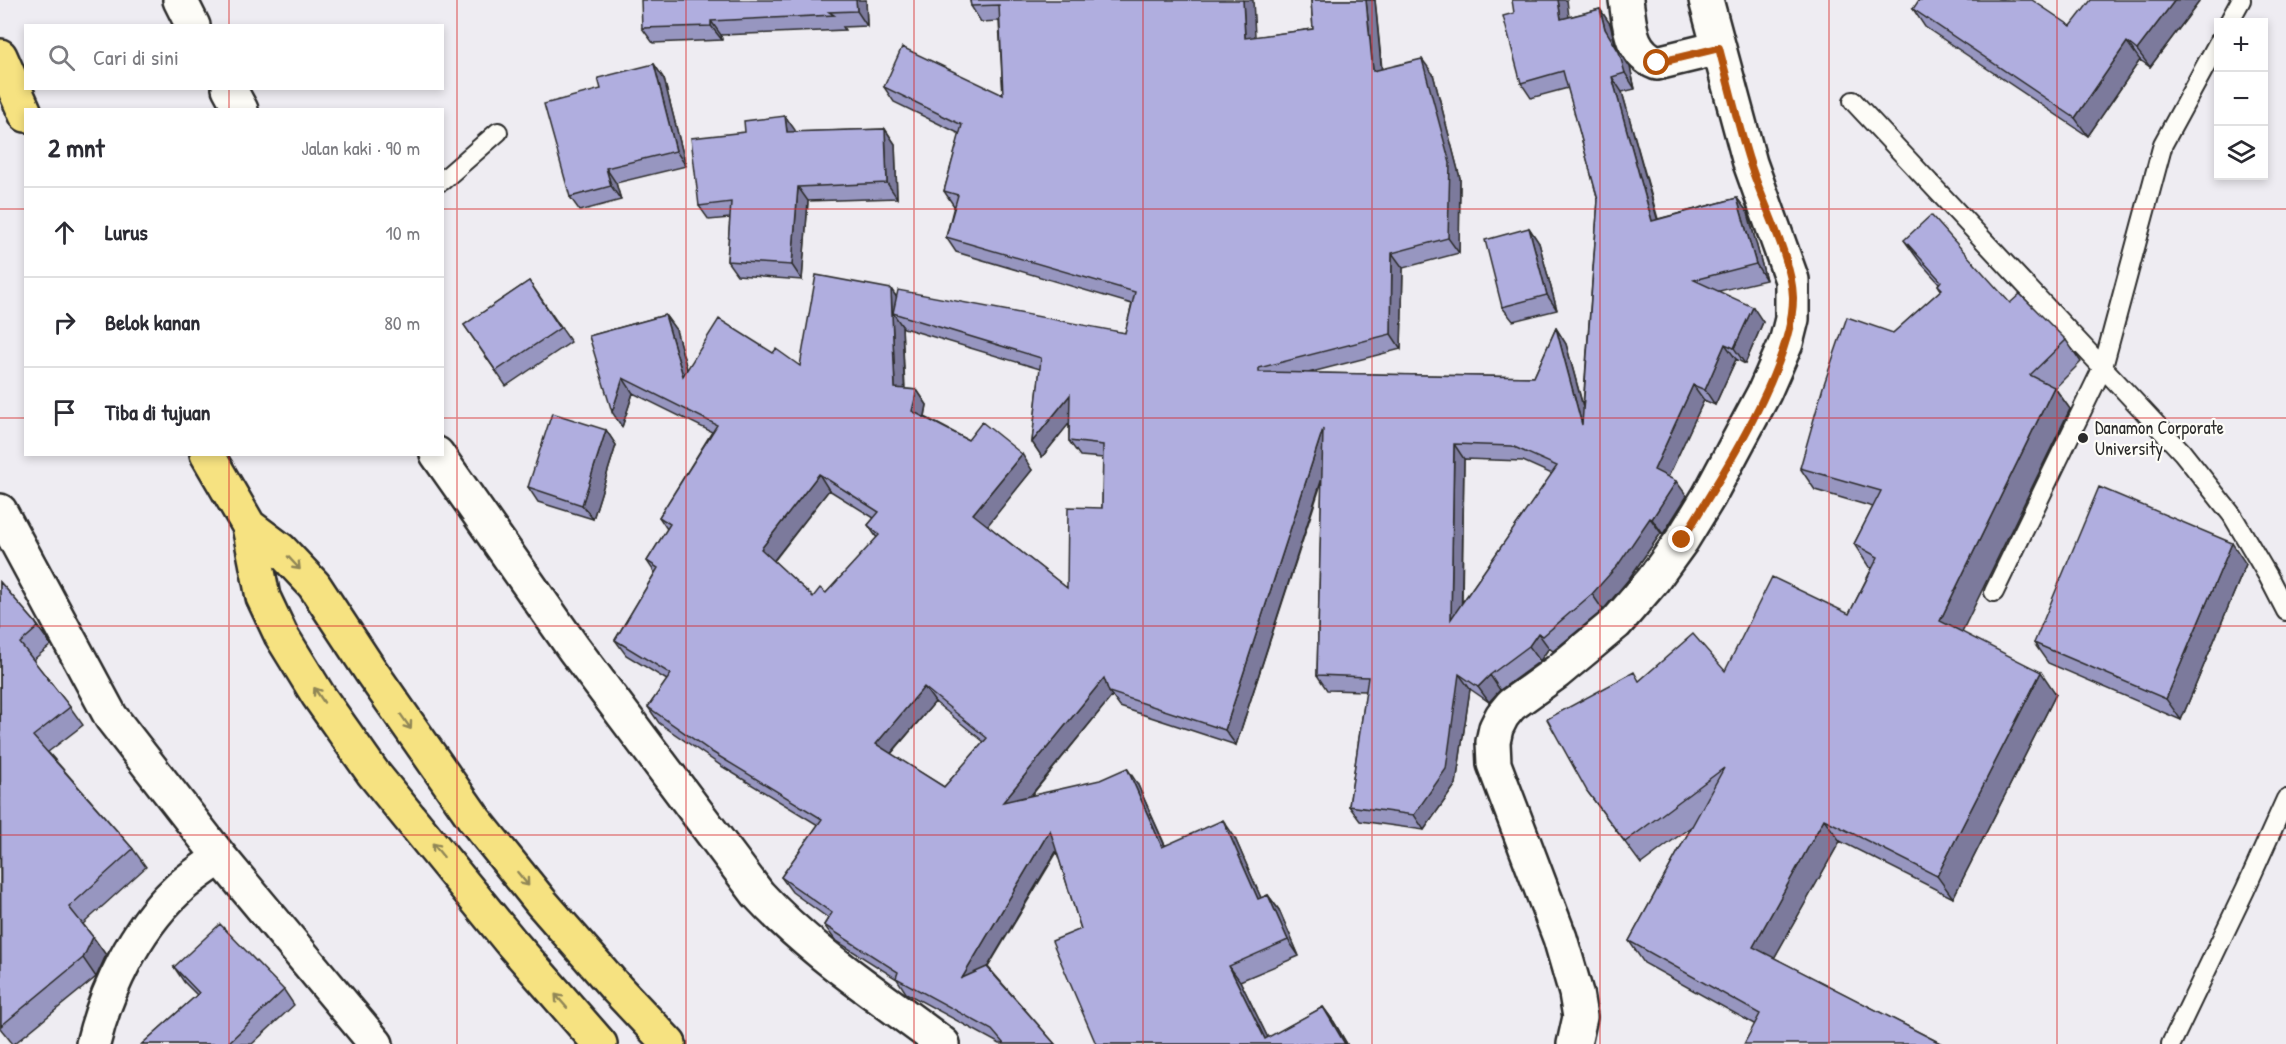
<!DOCTYPE html>
<html lang="id">
<meta charset="utf-8">
<style>
body{margin:0;font-family:"Patrick Hand",sans-serif;background:#f2f2f3;color:#2b2b33}
.controls{position:absolute;right:18px;top:18px;display:grid;overflow:hidden;border-radius:0px;box-shadow:0 3px 9px #0003}
.controls button{width:54px;height:54px;display:grid;place-items:center;padding:0;border:0;border-bottom:2px solid #e1e1e2;background:#fff;color:#2b2b33;font:30px sans-serif}
.stop{position:absolute;width:18px;height:18px;margin:-14px;border:4px solid #b45309;border-radius:50%;background:#fff}
.stop.end{background:#b45309;border-color:#fff;box-shadow:0 2px 6px #0008}
.list{margin:0;padding:0;list-style:none}
h2{display:flex;justify-content:space-between;align-items:center;height:78px;margin:0;padding:0 24px;font-size:26px}
h2 small{font-size:20px;font-weight:400;color:#7c7c81}
.list li{display:grid;grid-template-columns:39px 1fr auto;gap:18px;align-items:center;box-sizing:border-box;height:90px;padding:0 24px;border-top:2px solid #e1e1e2}
.list b{display:block;font-size:22px;white-space:nowrap}
.list em{font-size:20px;font-style:normal;color:#7c7c81}
.icon{flex:none;width:33px;height:33px;fill:none;stroke:currentColor;stroke-width:2;stroke-linecap:round;stroke-linejoin:round}
.map{position:relative;flex:none;width:2286px;height:1044px;overflow:hidden}
.search{position:absolute;background:#fff;box-shadow:0 3px 9px #0003;left:24px;top:24px;width:420px;height:66px;display:flex;align-items:center;gap:15px;box-sizing:border-box;padding:0 21px;border-radius:0px;color:#7c7c81;font-size:22px}
.panel{position:absolute;background:#fff;box-shadow:0 3px 9px #0003;left:24px;top:108px;width:420px;height:348px;border-radius:0px}
.map>svg:first-child{display:block}
.lines{fill:none;stroke-linecap:round;stroke-linejoin:round}
.lane-casing{stroke:#2b2b2b;stroke-width:22}
.street-casing{stroke:#2b2b2b;stroke-width:38}
.highway-casing{stroke:#2b2b2b;stroke-width:38}
.lane{stroke:#fdfcf7;stroke-width:18}
.street{stroke:#fdfcf7;stroke-width:33}
.highway{stroke:#f6e281;stroke-width:33}
.wall{fill:#9796c0;stroke:#2b2b2b;stroke-width:1.5;fill-rule:evenodd}
.shaded-wall{fill:#7b7a9c;stroke:#2b2b2b;stroke-width:1.5}
.building{fill:#b0aedf;stroke:#2b2b2b;stroke-width:1.5;fill-rule:evenodd}
.oneway{stroke:#908656}
.route{stroke:#b45309;stroke-width:8}
.grid{fill:none;stroke:#d62828;stroke-width:1.5;stroke-opacity:0.55}
.poi-dot{fill:#2b2b2b;stroke:#fdfcf7;stroke-width:2}
.labels{text-anchor:middle;stroke-width:4.5;stroke-linejoin:round;paint-order:stroke}
.poi-label{font-size:18px;fill:#2b2b2b;stroke:#fdfcf7;text-anchor:start}
</style>
<div class="map">
<svg width="2286" height="1044" viewBox="0 0 2286 1044">
<rect width="100%" height="100%" fill="#eeecf2"/>
<filter id="ink" filterUnits="userSpaceOnUse"><feTurbulence type="fractalNoise" baseFrequency=".0167" numOctaves="2"/><feDisplacementMap in="SourceGraphic" scale="12" xChannelSelector="R" yChannelSelector="G"/><feConvolveMatrix kernelMatrix="1 2 1 2 8 2 1 2 1" color-interpolation-filters="sRGB"/></filter>
<g filter="url(#ink)">
<g class="lines">
<g class="lane-casing">
<path id="lane" d="M2229,22L2241,0
M1853,101L2182,452L2232,515L2268,576L2286,611
M442,181L498,132
M1994,592L2103,367L2163,144L2218,43
M2171,1044L2245,890L2286,799"/>
</g>
<g class="street-casing">
<path id="street" d="M180,0L193,26
M1626,0C1630,25 1629,52 1657,63L1719,48
M229,88L241,110
M437,454L574,649L758,894C812,953 880,996 943,1044
M0,511L111,717L220,857L376,1044
M93,1044C106,990 135,930 176,891C189,878 206,868 220,857
M1574,1044L1580,1017L1576,993L1560,938L1494,764L1493,742L1496,728L1502,716L1511,705L1557,672L1616,623L1653,580L1682,540L1709,496L1764,393L1786,343L1792,319V280L1750,163L1706,0"/>
</g>
<g class="highway-casing">
<path id="highway" d="M0,56L26,115
M207,454L249,526L263,597L281,635L318,695L373,773L510,941L600,1044
M249,526L281,550L314,585L370,670L475,820L541,902L617,989L669,1044"/>
</g>
<use href="#lane" class="lane"/>
<use href="#street" class="street"/>
<use href="#highway" class="highway"/>
</g>
<path class="wall" d="M866,0L867,26L843,27L845,30L721,35L722,40L653,43L642,28Z
M970,0L1255,37L1313,29L1311,0H1375L1382,69L1433,74L1460,178L1459,253L1403,268L1401,349L1308,373L1534,377L1556,328L1566,344L1583,406L1598,200L1568,88L1531,98L1521,83L1569,17L1600,9L1610,24L1615,44L1630,67L1635,89L1622,92L1658,219L1737,198L1748,213L1766,280L1719,291L1763,322L1745,364L1736,359L1715,405L1704,400L1668,477L1687,496L1686,497L1663,534L1661,533L1628,580L1603,610L1553,651L1549,648L1540,661L1500,690L1489,702L1470,689L1456,784L1424,830L1360,821L1349,806L1366,691L1327,690L1317,675L1322,481L1236,745L1120,707L1112,696L1031,796L1137,783L1165,845L1234,836L1261,898L1268,895L1279,910L1299,956L1240,981L1268,1038L1323,1007L1334,1022L1347,1044H1096L1081,929L1057,852L988,967L1055,1044H1000L906,993L897,979L835,940L824,925L828,918L792,892L781,877L818,825L723,767L659,723L648,707L667,680L626,655L615,640L655,573L647,561L667,529L659,517L712,432L633,393L622,427L589,336L665,315L676,330L687,369L773,353L800,366L891,289L897,298L1125,333L1132,304L956,252L946,237L954,206L944,191L960,134L894,102L884,87L1003,95L999,21L981,22L971,6ZM902,326L904,328L1040,369L1032,442L1042,457L1069,423V441L1080,456L1103,458L1102,508L1067,588L987,525L1032,470L968,440L925,417L927,405L917,390L905,389ZM1464,459L1523,461L1552,474L1462,603ZM829,490L874,518L868,525L877,538L826,593L813,597L774,561ZM935,702L984,742L944,787L891,754Z
M2199,2L2150,67L2140,60L2088,136L1925,27L1913,9L2071,26Z
M654,64L664,79L686,166L616,183L621,200L580,211L570,197L601,89Z
M785,116L795,132L885,129L895,144L897,198L808,201L802,280L737,275L727,261L730,218L709,220L699,206L745,132Z
M1529,228L1539,243L1557,310L1513,321L1502,307Z
M1904,240L2010,303L2066,340L2081,362L2055,388L2070,409L1961,632L2056,694L1953,898L1840,841L1774,958L1942,1044L1754,1024L1644,963L1629,941L1692,826L1641,864L1587,791L1640,681L1725,671L1849,614L1872,568L1869,567L1854,544L1873,507L1815,490L1800,468L1893,333L1941,290L1938,285L1939,283L1920,262Z
M529,281L571,342L506,386L464,325Z
M606,430L616,445L593,519L538,502L528,487Z
M2246,564L2181,720L2048,663L2034,643Z
M0,582L35,622L48,640L51,645L33,660L70,707L83,725L48,752L133,849L146,867L83,924L93,937L106,955L96,977L14,1044H13L0,1028Z
M174,967L284,990L294,1005L252,1044H142L197,995L184,982Z"/>
<path class="shaded-wall" d="M856,0H866L867,26L857,11Z
M1243,0H1253L1256,53L1245,38Z
M1366,0H1375L1383,86L1373,71Z
M1558,0H1567L1571,34L1561,19Z
M2175,0H2197L2199,2L2150,67L2137,50Z
M1600,9L1610,24L1615,44L1630,67L1635,89L1625,73L1605,29Z
M711,21L721,35L722,40L711,26Z
M2127,42L2140,60L2088,136L2075,118Z
M1422,59L1433,74L1460,178L1459,253L1448,238Z
M654,64L664,79L686,166L676,151Z
M1612,77L1622,92L1662,236L1652,221Z
M785,116L795,130L797,147L787,132Z
M885,129L895,144L897,198L887,183Z
M606,168L616,183L621,200L611,186Z
M798,187L808,201L802,280L792,265Z
M1737,198L1748,213L1766,280L1756,264Z
M1529,228L1539,243L1557,310L1547,295Z
M1392,253L1403,268L1401,349L1391,334Z
M891,289L901,304L893,313L902,326L905,403L895,388Z
M1753,307L1763,322L1745,364L1734,348Z
M665,315L676,330L693,391L683,376Z
M1556,328L1566,344L1592,440L1582,425Z
M1725,344L1736,359L1715,405L1705,390Z
M623,378L633,393L622,427L612,412Z
M1693,385L1704,400L1664,486L1654,470Z
M2054,387L2070,409L1956,644L1940,621Z
M917,390L927,405L923,426L912,411Z
M1070,395L1080,410L1042,457L1032,442Z
M1323,429L1333,444L1236,745L1225,730Z
M606,430L616,445L593,519L582,505Z
M1454,444L1464,459L1461,634L1451,619Z
M1022,454L1032,470L984,530L973,514Z
M819,474L829,490L771,564L761,549Z
M1676,481L1687,496L1663,534L1652,519Z
M1650,518L1661,533L1628,580L1603,610L1592,594Z
M2232,543L2246,564L2181,720L2166,699Z
M35,622L48,640L51,645L38,627Z
M1538,633L1549,648L1540,661L1529,646Z
M2041,672L2056,694L1953,898L1937,876Z
M1459,674L1470,689L1456,784L1424,830L1414,815Z
M1490,675L1500,690L1489,702L1478,687Z
M1104,678L1109,692L1112,696L1013,817L1003,802Z
M924,687L935,702L886,759L876,744Z
M1127,768L1137,783L1172,862L1162,847Z
M1824,819L1840,841L1768,969L1753,947Z
M1223,820L1234,836L1268,914L1258,899Z
M1050,830L1060,845L972,993L962,978Z
M1268,895L1279,910L1299,956L1288,940Z
M93,937L106,955L96,977L83,958Z
M1229,966L1240,981L1271,1044L1265,1039Z
M1323,1007L1334,1022L1347,1044H1345Z"/>
<path class="building" d="M641,0H856L857,11L829,12L834,15L711,21V26L642,28Z
M970,0H1243L1245,38L1313,29L1311,0H1366L1373,71L1422,59L1450,163L1448,238L1392,253L1391,334L1259,368V372L1534,377L1556,328L1582,425L1598,200L1563,71L1521,83L1503,16L1514,13L1512,0H1558L1561,19L1600,9L1605,29L1619,52L1625,73L1612,77L1652,221L1737,198L1756,264L1694,280L1753,307L1734,348L1725,344L1705,390L1693,385L1654,470L1676,481V482L1652,519L1650,518L1618,565L1592,594L1543,636L1538,633L1529,646L1490,675L1478,687L1459,674L1446,769L1414,815L1349,806L1368,677L1317,675L1323,429L1225,730L1109,692L1104,678L1003,802L1100,780L1127,768L1162,847L1223,820L1258,899L1268,895L1288,940L1229,966L1265,1039L1323,1007L1345,1044H1096L1052,941L1081,929L1050,830L962,978L987,967L1055,1044H1004L992,1030L896,978L898,972L824,925L832,913L781,877L822,819L712,752L648,707L671,674L615,640L658,568L647,561L670,524L659,517L717,425L623,378L612,412L589,336L665,315L683,376L719,319L773,353L776,349L800,366L816,275L891,289L895,388L917,390L912,411L968,440L982,422L1022,454L973,514L1067,588L1068,507L1102,508L1103,445L1069,441L1070,395L1032,442L1041,358L893,313L898,290L1125,333L1135,292L946,237L958,195L944,191L962,125L884,87L902,47L1003,95L999,5L971,6ZM1454,444L1512,446L1557,466L1451,619ZM819,474L879,512L868,525L879,535L826,593L820,588L813,597L761,549ZM924,687L987,738L944,787L876,744Z
M1919,0H2032L2071,26L2091,0H2175L2137,50L2127,42L2075,118L1913,9Z
M654,64L676,151L606,168L611,186L570,197L544,104L601,89L598,78Z
M785,116L787,132L885,129L887,183L798,187L792,265L727,261L731,202L699,206L691,138L745,132L744,121Z
M1931,215L2010,303L2020,294L2066,340L2030,375L2054,387L1940,621L2041,672L1937,876L1824,819L1753,947L1942,1044H1744L1760,1014L1629,941L1724,768L1625,842L1587,791L1547,719L1634,672L1639,681L1693,634L1725,671L1772,577L1849,614L1878,557L1854,544L1881,491L1800,468L1823,387L1847,317L1893,333L1942,289L1938,285L1941,281L1904,240Z
M1529,228L1547,295L1502,307L1485,240Z
M529,281L560,328L496,371L464,325Z
M552,413L606,430L582,505L528,487Z
M2099,487L2232,543L2166,699L2034,643Z
M0,582L35,622L38,627L20,643L70,707L33,736L133,849L69,907L93,937L83,958L1,1026Z
M220,924L284,990L227,1044H142L199,993L174,967Z"/>
<defs><path id="oneway-shaft" d="M-6 0H5M1.5-3L5.5 0L1.5 3" fill="none" stroke-width="1.6" stroke-linecap="round" stroke-linejoin="round" transform="scale(1.5)"/></defs>
<g class="oneway">
<use href="#oneway-shaft" transform="translate(294 563) rotate(47)"/>
<use href="#oneway-shaft" transform="translate(319 695) rotate(-124)"/>
<use href="#oneway-shaft" transform="translate(406 722) rotate(55)"/>
<use href="#oneway-shaft" transform="translate(438 850) rotate(-129)"/>
<use href="#oneway-shaft" transform="translate(523 879) rotate(51)"/>
<use href="#oneway-shaft" transform="translate(561 1001) rotate(-131)"/>
</g>
</g>
<g class="lines" filter="url(#ink)">
<path class="route" d="M1657,63L1719,48C1729,86 1738,125 1750,163C1762,202 1792,258 1793,297C1794,364 1718,483 1682,540"/>
</g>
<path class="grid" d="M229,0V26M457,0V1044M686,0V1044M914,0V1044M1143,0V1044M1372,0V1044M1600,0V1044M1829,0V1044M2057,0V1044M229,88V110M0,209H26M442,209H2286M0,418H26M442,418H2286M229,454V1044M0,626H2286M0,835H2286"/>
<circle class="poi-dot" cx="2083" cy="438" r="6"/>
<g class="labels">
<g class="poi-label">
<text x="2095" y="434">Danamon Corporate<tspan x="2095" dy="21">University</tspan></text>
</g>
</g>
</svg>
<div class="controls">
<button>+</button>
<button>−</button>
<button><svg class="icon" aria-label="layers" viewBox="0 0 24 24"><path d="M12 4l9 5-9 5-9-5zM3 14l9 5 9-5"/></svg></button>
</div>
<div class="stop" style="left:1657px;top:63px"></div>
<div class="stop end" style="left:1682px;top:540px"></div>
<div class="search"><svg class="icon" aria-label="search" viewBox="0 0 24 24"><circle cx="10" cy="10" r="6"/><path d="M15 15l6 6"/></svg>Cari di sini</div>
<section class="panel">
<h2>2 mnt<small>Jalan kaki · 90 m</small></h2>
<ul class="list">
<li><svg class="icon" aria-label="ahead" viewBox="0 0 24 24"><path d="M12 20V5M6 11l6-6 6 6"/></svg><div><b>Lurus</b></div><em>10 m</em></li>
<li><svg class="icon" aria-label="right" viewBox="0 0 24 24"><path d="M7 20v-9h11M14 6l5 5-5 5"/></svg><div><b>Belok kanan</b></div><em>80 m</em></li>
<li><svg class="icon" aria-label="arrive" viewBox="0 0 24 24"><path d="M6 21V4h12l-3 4 3 4H6"/></svg><div><b>Tiba di tujuan</b></div></li>
</ul>
</section>
</div>
